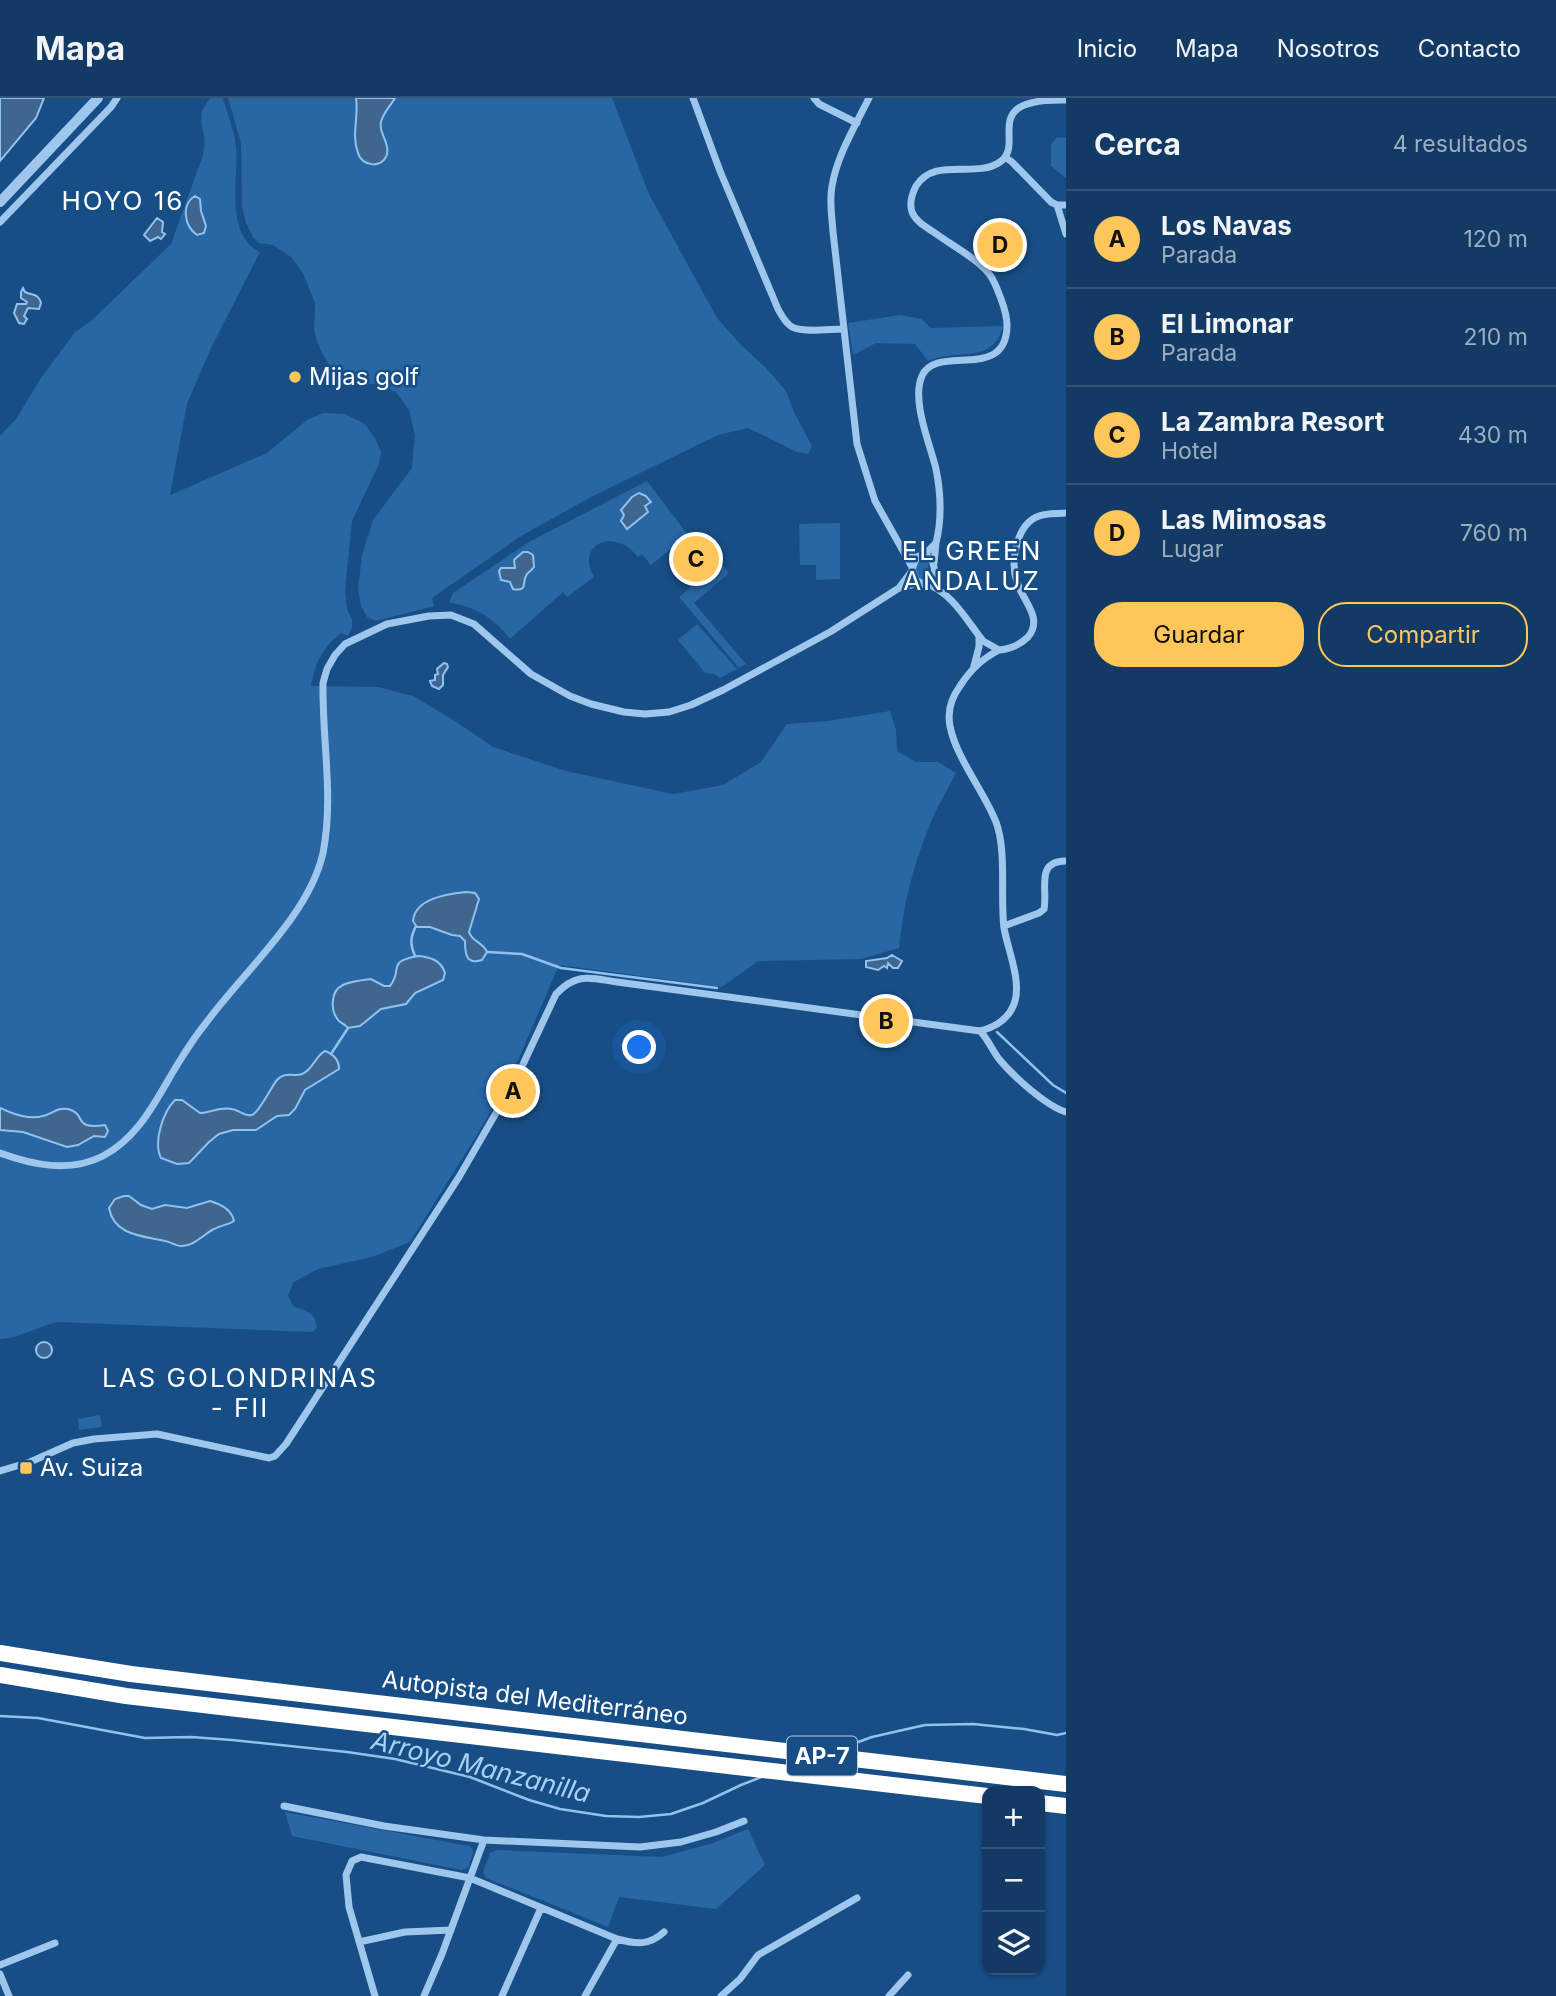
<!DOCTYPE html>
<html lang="es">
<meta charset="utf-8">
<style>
body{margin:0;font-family:Inter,sans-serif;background:#1f456d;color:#f1f3f6}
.controls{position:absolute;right:21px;bottom:21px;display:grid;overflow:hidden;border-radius:14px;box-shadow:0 2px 5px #0004}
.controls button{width:63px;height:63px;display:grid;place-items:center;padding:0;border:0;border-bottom:2px solid #315478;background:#123a64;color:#f1f3f6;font:35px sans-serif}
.you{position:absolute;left:640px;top:950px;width:24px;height:24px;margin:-18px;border:5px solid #fff;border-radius:50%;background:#1a73e8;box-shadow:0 0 0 10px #1a73e833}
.badge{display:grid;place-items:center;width:46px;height:46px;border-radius:50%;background:#ffc65a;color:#111;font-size:23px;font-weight:700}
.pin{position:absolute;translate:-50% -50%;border:4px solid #fff;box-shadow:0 2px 7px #0006}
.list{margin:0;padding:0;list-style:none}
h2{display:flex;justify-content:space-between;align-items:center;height:91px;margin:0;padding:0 28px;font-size:30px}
h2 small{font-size:23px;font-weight:400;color:#9cadbf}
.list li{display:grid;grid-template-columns:46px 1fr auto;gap:21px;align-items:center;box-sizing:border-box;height:98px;padding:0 28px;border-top:2px solid #315478}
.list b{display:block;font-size:26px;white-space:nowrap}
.list p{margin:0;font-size:23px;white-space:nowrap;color:#9cadbf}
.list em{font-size:23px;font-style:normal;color:#9cadbf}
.actions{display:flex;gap:14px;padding:21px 28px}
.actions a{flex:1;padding:16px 0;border:2px solid #ffc65a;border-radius:28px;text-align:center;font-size:24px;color:#ffc65a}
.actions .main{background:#ffc65a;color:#111}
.icon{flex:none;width:38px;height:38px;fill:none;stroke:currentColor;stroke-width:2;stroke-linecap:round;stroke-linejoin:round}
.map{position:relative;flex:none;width:1066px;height:1898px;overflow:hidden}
header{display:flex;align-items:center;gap:42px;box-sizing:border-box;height:98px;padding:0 35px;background:#123a64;border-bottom:2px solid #315478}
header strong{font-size:33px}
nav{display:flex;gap:38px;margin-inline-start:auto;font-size:24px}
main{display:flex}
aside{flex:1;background:#123a64}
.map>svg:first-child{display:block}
.green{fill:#2866a4}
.water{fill:#3e668f;stroke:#91c2ef;stroke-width:2}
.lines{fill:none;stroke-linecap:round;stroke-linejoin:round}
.stream{stroke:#91c2ef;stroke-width:2.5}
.minor{stroke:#9fc6ed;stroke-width:7}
.tertiary{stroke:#9fc6ed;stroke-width:10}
.motorway{stroke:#fff;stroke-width:16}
.poi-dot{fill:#ffc65a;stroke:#184e86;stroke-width:2.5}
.labels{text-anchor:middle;stroke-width:5;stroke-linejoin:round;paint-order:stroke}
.shield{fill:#184e86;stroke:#bacadb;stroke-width:2}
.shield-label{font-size:23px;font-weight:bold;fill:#fff}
.poi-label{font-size:24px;fill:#fff;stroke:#184e86;text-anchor:start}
.street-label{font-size:24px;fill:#fff;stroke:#184e86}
.neighbourhood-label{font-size:26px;letter-spacing:2px;fill:#fff;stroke:#184e86}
.water-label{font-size:26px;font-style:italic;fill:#aad0f4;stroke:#184e86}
</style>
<header>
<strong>Mapa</strong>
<nav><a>Inicio</a><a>Mapa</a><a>Nosotros</a><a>Contacto</a></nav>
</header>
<main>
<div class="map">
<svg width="1066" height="1898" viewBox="0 0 1066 1898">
<rect width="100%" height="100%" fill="#184e86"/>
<path class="green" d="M211,0H223C227,15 234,32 236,48C239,79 224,137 260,154L211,250L187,306L170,397L267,355L307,322L323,315L345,316L365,326L376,342L381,354L379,366L352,423L345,492L347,511L352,522V529L348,538L341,535C323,549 315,565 311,588L378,589L413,598L455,623L493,649L566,673L673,696L723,687L761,664L787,626L828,623L890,613L896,632L897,653L916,664H938L956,675C947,693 936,710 929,729C913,767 903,809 899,850L861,861L758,863L722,889L559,867L513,974L477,1037L410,1144L372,1159L318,1171L294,1184L288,1197L293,1208C307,1214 315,1213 317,1230L312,1234L56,1224L11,1240L0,1241V338L16,321L39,283L75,234L91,223L171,146L203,57C204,51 205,45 204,39C201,20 197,15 211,0Z
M228,0H612L649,96L717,220L740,246L766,270L786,293L794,314L812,348L808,356L797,354L748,330L718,337L591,399L521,438L432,500L434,508L376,523L367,519L361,508L358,491L362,457L373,422L412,370L415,337L409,312L396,294L374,286H347L337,281L320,251L314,233L315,205L303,175L291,159L273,147L259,145L253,139L246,125L242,108L241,45Z
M1057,39L1066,40V80L1051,68V47Z
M900,217L921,221L931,230L1003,228C994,267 957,250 928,263L915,246L876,245L853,257L848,225Z
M647,383L688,437L651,467L642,456L638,459C614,428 575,447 594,479L567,499L563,494L510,541C493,519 477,510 449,504L453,495L529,444Z
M840,425V481L816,482V467H800L799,426Z
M922,461L928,465L929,478L924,482L919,481C915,474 914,466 922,461Z
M720,464L729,475L694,505L746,566L739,570L679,499Z
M697,526L737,571L720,580L714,576L705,575L678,542Z
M100,1317L102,1329L79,1332L78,1321Z
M285,1714L469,1748L472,1750L473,1755L468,1770L461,1772L292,1738Z
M748,1731L765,1767L716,1811L619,1799L608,1829L486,1780L483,1774L490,1755L497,1752L662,1759L713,1745Z"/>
<path class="water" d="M0,0H44L36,20L0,63Z
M356,0H395C391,7 383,15 381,24C378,35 390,44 387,56C383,71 362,69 358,55C351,37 359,18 356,0Z
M195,98L200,101L201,113L206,128L204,135L197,137C184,128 181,106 195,98Z
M157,120L163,124L162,134L165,136L161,141L158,139L150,143L144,137Z
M23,190L25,194C33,198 38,195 41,205L39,211L28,210L24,218L27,221L24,226L19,225L14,215L17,206H26L27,204L21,200V194Z
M639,395L646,398L651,404L645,408L648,414L627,431L621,423L624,417L621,412L632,399Z
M523,454H528L533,457L534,469C532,472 529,474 527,476C521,484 529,494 513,491L510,484L501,482L499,473L501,470H515L514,462Z
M444,565L447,566L448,569L443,577V587L439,591L432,588L430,583L435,582V577L438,576L437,571Z
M466,794L475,795L479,801L469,834C472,844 483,844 487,854L482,862C466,867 465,856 465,843L460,838L452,837L430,829H417L413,823C415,800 448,796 466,794Z
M892,857L902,863L898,870H893L888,865L887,870L884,868L878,872L866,869V863L887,860Z
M418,858C430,859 441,862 445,875L443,882L415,895L406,906L381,911L360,928L348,930C347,928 340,924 339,923C330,913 330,893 343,887C351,883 362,882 371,881L384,888H390C404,871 385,864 418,858Z
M325,953C333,956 339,962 339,971L305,992L295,1011L289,1017L277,1018L256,1032H233L219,1036L209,1044L189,1065L177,1066L161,1060C153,1044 163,1014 175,1002H182L200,1015C210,1015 221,1008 232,1011C239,1012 245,1019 252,1017C259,1015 271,989 277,982C285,973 293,979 302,976C313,972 315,958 325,953Z
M0,1010C12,1016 30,1022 43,1018C53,1016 57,1009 68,1011C88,1016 71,1032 105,1027L108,1033L105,1039L94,1038L78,1047L67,1049L23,1034L0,1032Z
M124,1098H129L141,1107L152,1111L165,1107L187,1110L210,1103C220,1106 232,1112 234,1123C228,1127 221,1127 214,1131C204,1136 193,1149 181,1148C176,1148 171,1144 165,1143C144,1138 114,1138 109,1110L115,1101Z
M36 1252a8 8 0 1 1 16 0a8 8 0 1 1-16 0Z"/>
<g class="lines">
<path class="stream" d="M487,854L522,856L561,870L717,890
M415,858C410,846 410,840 416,828
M997,934L1053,987L1066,995
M331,956L348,930
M0,1618L38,1620L145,1640L191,1639L232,1642L347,1654L395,1661L470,1679L529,1702L560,1711L606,1718L639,1719L671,1716L703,1705L741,1687L764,1678
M836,1652L872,1639L925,1627L973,1626L1024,1631L1057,1637L1066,1635
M794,1668L807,1663"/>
<path class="minor" d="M693,0L720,73L778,211C782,218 785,225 792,229C803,235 830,231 843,231
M814,0L819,6L857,25
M869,0C855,28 837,58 832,88C829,103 832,119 833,134L857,346L875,403L902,451
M1005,59L1012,64L1051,104L1057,107H1066
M1057,107L1066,136
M0,124L111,9L117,0
M936,445C942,421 941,396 936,371C930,346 911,302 922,278C936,245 1007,285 1007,227C1007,218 1004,209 1001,201C998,193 995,184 990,177C978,161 951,147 935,135C926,129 916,124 912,114C909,105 912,96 916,88C935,58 975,81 1000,64C1027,46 976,0 1066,2
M921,457L930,460C937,470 936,482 924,487L916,482L912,471L916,461Z
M924,457L936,445L934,465
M912,469L902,451L910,457L919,459
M912,473L899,490L919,485
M926,486C952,494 967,523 983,543L999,552C1010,551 1020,547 1028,539C1044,520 1022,502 1017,484C1010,464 1016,426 1039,418C1047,415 1058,416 1066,415
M974,568L979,549V539
M1004,828L1039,815L1044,811C1048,791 1035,763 1066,763
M980,933C988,941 992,952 999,961C1013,978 1046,1008 1066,1014
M0,1055C33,1067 70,1075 103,1058C141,1038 157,999 179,964C187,951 196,937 206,925C243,874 309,818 323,755C334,699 322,642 323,585L327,571L335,557L345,546L387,526L429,518L451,517L474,526L531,576L570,598L591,606L624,614L645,616L669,614L691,607L723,592L830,534L899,490
M0,1373L30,1364L73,1345L94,1341L157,1336L269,1360L275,1358L286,1346L459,1079L518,977L556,896C577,874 590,880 617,884L980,933C996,929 1010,920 1015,903C1021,882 1008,852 1004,830C1000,798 1007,753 996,724C984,693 956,660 950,628C947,613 952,599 960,588C971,571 982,561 999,552
M284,1708L384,1728L484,1742L640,1749L681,1744L716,1734L744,1723
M359,1844L405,1834L451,1832
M0,1867L55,1845
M0,1876L9,1898
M375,1898L349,1809L346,1777L352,1763L361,1759L470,1780L617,1841C636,1846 649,1848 664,1834
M424,1898L442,1856L484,1742
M502,1898L541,1810
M585,1898L617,1841
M721,1898L740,1881L758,1857L857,1800
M889,1898L908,1877"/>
<path class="tertiary" d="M0,104L98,0"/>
<path class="motorway" d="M0,1555L131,1576L1066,1686
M0,1577L126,1598L987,1698
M1040,1705L1066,1708"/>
</g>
<g class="poi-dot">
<circle cx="295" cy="279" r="7"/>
<rect x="19" y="1363" width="14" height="14" rx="3.5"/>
</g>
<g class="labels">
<rect class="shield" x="787" y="1638.5" width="70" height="39" rx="5"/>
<g class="shield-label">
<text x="822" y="1666">AP-7</text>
</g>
<g class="poi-label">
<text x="309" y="287">Mijas golf</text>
<text x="40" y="1378">Av. Suiza</text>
</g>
<g class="street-label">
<text transform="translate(535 1600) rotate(7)" y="8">Autopista del Mediterráneo</text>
</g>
<g class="neighbourhood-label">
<text x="123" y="112">HOYO 16</text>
<text x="972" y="462">EL GREEN<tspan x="972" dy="30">ANDALUZ</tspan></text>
<text x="240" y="1289">LAS GOLONDRINAS<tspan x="240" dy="30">- FII</tspan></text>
</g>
<g class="water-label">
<text transform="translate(481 1669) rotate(14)" y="9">Arroyo Manzanilla</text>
</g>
</g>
</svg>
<div class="controls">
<button>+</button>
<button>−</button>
<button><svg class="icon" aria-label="layers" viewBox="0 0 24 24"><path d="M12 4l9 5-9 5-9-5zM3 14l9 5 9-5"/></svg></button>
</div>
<div class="you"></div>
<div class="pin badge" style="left:513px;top:993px">A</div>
<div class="pin badge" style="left:886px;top:923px">B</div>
<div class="pin badge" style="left:696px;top:461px">C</div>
<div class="pin badge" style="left:1000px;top:147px">D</div>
</div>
<aside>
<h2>Cerca<small>4 resultados</small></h2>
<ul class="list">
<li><span class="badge">A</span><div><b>Los Navas</b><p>Parada</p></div><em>120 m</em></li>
<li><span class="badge">B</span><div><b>El Limonar</b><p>Parada</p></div><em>210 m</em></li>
<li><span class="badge">C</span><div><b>La Zambra Resort</b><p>Hotel</p></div><em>430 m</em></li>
<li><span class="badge">D</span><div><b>Las Mimosas</b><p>Lugar</p></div><em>760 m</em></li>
</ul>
<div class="actions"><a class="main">Guardar</a><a>Compartir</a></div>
</aside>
</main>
